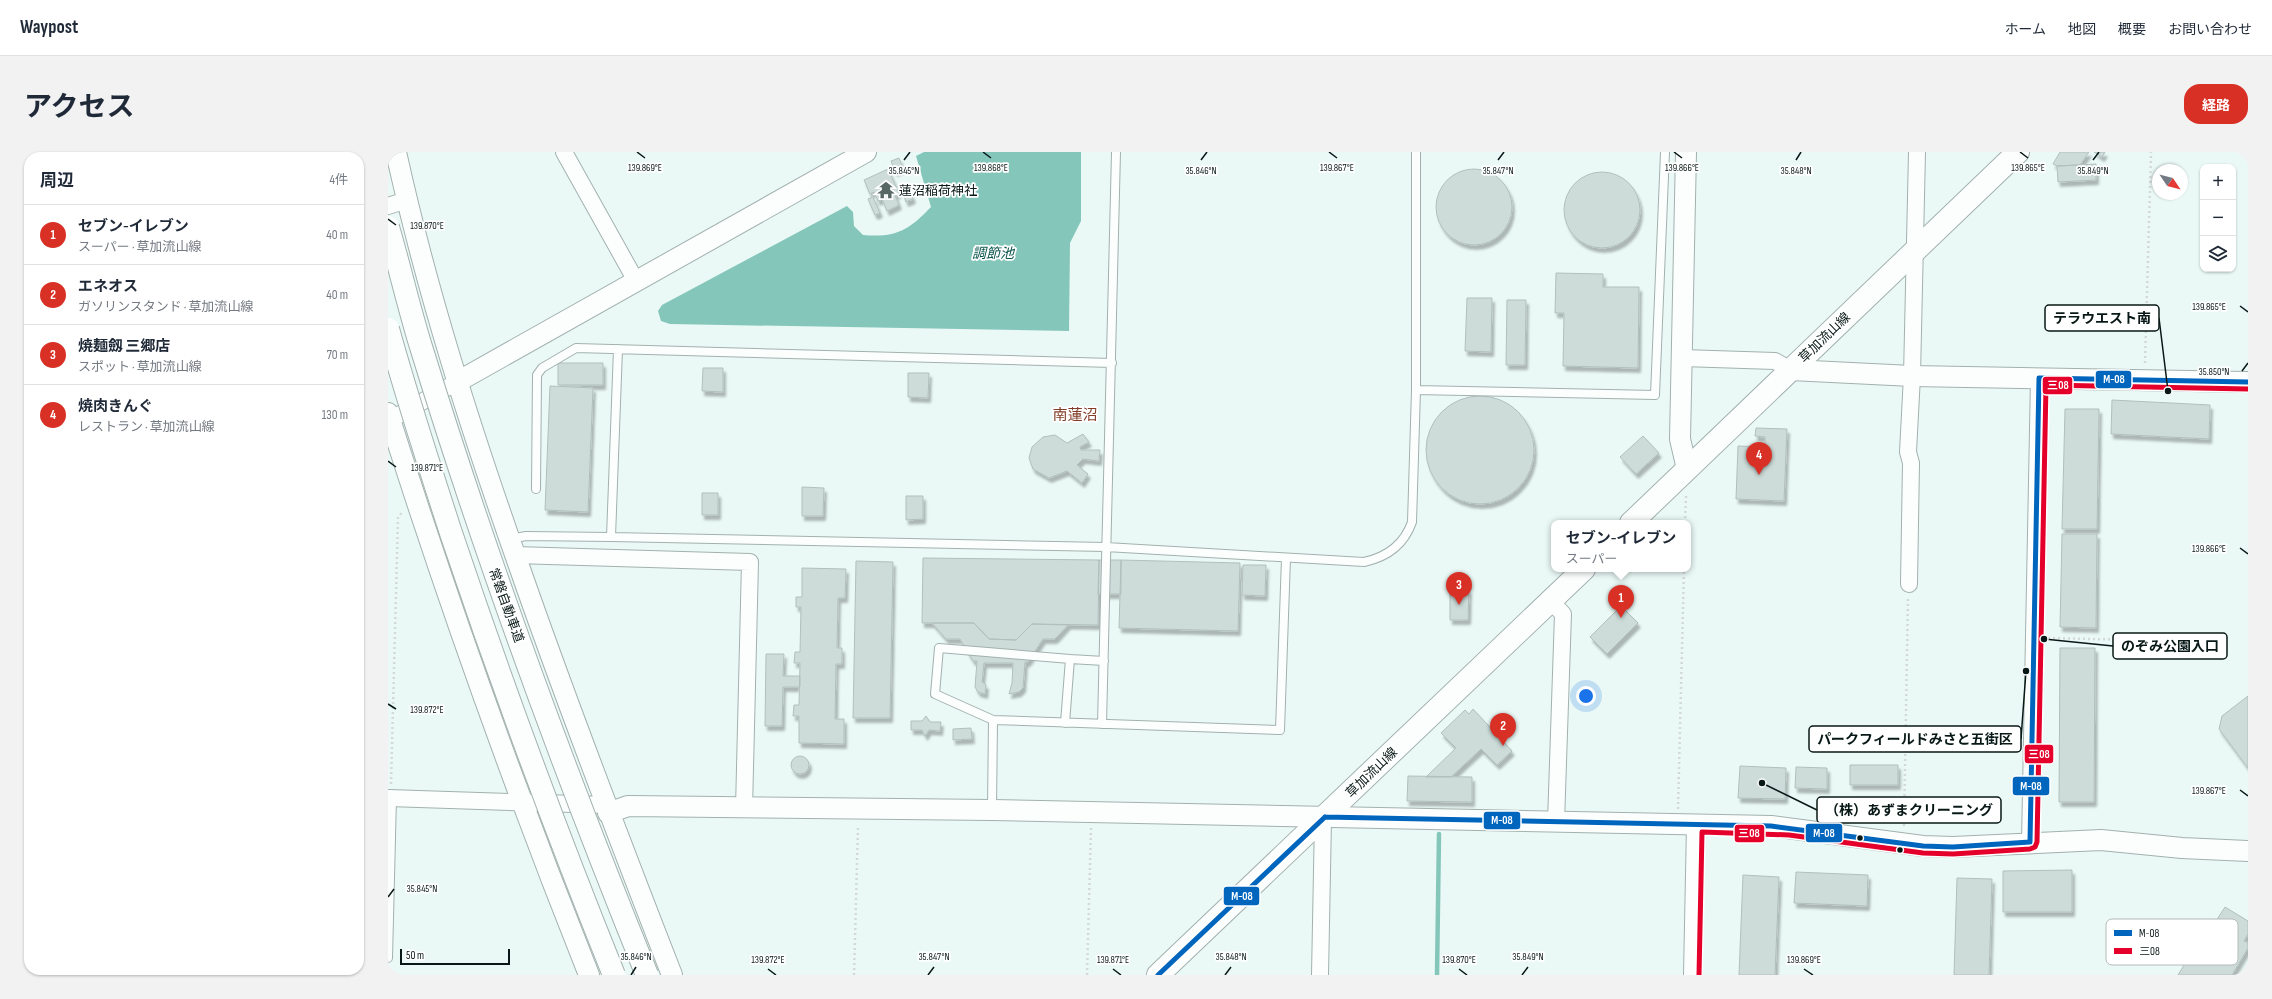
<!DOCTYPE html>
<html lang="ja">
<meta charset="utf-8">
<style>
body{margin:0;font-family:"Sofia Sans Condensed","Noto Sans JP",sans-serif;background:#f2f2f3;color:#1f2937}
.controls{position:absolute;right:12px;top:12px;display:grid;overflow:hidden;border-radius:8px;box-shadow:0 1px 3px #0004}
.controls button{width:36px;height:36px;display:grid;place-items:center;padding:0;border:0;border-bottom:1px solid #e0e1e3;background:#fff;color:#1f2937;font:20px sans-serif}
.compass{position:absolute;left:1764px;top:12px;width:36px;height:36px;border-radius:50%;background:#fff;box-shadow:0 1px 3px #0004;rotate:125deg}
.scale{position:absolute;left:12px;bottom:10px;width:110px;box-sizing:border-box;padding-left:4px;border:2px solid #081816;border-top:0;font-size:11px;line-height:14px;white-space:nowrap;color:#081816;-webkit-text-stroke:3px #fff;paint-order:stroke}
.you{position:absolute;left:1198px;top:544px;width:14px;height:14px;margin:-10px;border:3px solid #fff;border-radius:50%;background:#1a73e8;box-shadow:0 0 0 6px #1a73e833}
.badge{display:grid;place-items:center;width:26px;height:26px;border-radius:50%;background:#d93025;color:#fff;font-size:13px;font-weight:700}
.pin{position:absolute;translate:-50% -33px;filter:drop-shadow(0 1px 2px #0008)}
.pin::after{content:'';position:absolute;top:21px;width:14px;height:12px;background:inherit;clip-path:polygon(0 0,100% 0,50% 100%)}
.popup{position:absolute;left:1163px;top:368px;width:140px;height:52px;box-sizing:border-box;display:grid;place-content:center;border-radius:8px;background:#fff;filter:drop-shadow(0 1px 3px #0005);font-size:13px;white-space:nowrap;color:#747a83}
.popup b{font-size:15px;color:#1f2937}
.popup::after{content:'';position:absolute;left:50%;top:100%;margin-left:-8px;border:8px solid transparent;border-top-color:#fff}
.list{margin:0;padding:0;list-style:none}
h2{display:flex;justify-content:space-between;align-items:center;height:52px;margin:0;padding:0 16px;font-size:17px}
h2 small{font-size:13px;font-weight:400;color:#747a83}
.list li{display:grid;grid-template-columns:26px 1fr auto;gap:12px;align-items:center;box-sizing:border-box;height:60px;padding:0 16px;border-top:1px solid #e0e1e3}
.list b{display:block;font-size:15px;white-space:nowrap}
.list p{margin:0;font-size:13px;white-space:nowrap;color:#747a83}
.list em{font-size:13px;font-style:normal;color:#747a83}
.icon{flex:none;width:22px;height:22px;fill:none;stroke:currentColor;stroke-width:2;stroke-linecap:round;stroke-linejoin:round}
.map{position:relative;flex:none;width:1860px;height:823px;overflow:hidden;border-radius:16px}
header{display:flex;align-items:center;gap:24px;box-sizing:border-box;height:56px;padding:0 20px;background:#fff;border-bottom:1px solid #e0e1e3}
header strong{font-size:19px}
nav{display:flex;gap:22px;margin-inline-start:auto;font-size:14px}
.intro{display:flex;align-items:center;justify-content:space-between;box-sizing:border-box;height:96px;padding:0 24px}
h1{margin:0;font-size:28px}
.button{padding:10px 18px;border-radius:16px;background:#d93025;color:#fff;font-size:14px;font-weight:700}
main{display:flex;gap:24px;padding:0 24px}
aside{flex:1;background:#fff;border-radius:16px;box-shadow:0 1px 3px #0004}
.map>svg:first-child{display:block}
.water{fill:#85c6bb}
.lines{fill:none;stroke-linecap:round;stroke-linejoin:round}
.stream{stroke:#85c6bb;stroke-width:4.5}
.building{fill:#cddcd9;stroke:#b1bfbd;filter:url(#shadow)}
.service-casing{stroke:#a2b1ae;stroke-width:10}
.minor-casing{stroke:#a2b1ae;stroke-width:18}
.tertiary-casing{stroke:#a2b1ae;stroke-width:22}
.primary-casing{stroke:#a2b1ae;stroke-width:24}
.path{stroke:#d4d9d8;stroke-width:2.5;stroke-dasharray:2 3;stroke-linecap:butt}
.service{stroke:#fcfefe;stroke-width:8}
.minor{stroke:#fcfefe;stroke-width:16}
.tertiary{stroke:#fcfefe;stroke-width:20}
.primary{stroke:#fcfefe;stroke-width:22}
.motorway-bridge-casing{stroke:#a2b1ae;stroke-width:24;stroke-linecap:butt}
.motorway-bridge{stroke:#fcfefe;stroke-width:22}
.bus-1-casing{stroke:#fff;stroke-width:8}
.bus-2-casing{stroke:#fff;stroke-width:8}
.bus-1{stroke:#0065bd;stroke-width:5}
.bus-2{stroke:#e4002b;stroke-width:5}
.ticks{fill:none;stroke:#081816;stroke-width:1.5}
.bus-dot{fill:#081816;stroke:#fff;stroke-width:1.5}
.labels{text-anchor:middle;stroke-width:3.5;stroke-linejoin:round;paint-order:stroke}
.poi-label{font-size:13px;fill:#081816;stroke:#fff;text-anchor:start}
.street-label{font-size:13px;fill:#081816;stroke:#fff}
.water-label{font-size:14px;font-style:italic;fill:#0b564d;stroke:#fff}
.quarter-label{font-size:15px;fill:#803c27;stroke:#fff}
.key{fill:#fff;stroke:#b5bab9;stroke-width:1}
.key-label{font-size:11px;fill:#081816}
.ticks-label{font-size:10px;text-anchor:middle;fill:#081816;stroke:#fff;stroke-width:3.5;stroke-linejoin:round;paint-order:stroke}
.leader{fill:none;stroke:#081816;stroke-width:1.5}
.callout-dot{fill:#081816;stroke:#fff;stroke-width:1.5}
.callout{fill:#fff;stroke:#081816;stroke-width:1.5}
.callout-label{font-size:14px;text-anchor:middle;font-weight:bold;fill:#081816}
.line-badge{stroke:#fff;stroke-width:1.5}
.badge-label{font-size:11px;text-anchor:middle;font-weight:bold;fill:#fff}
</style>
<header>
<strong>Waypost</strong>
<nav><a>ホーム</a><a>地図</a><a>概要</a><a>お問い合わせ</a></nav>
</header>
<div class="intro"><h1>アクセス</h1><a class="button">経路</a></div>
<main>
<aside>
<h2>周辺<small>4件</small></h2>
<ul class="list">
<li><span class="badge">1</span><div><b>セブン-イレブン</b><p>スーパー · 草加流山線</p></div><em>40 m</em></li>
<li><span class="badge">2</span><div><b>エネオス</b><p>ガソリンスタンド · 草加流山線</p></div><em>40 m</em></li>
<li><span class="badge">3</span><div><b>焼麺劔 三郷店</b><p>スポット · 草加流山線</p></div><em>70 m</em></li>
<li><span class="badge">4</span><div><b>焼肉きんぐ</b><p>レストラン · 草加流山線</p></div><em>130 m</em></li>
</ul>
</aside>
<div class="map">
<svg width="1860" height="823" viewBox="0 0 1860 823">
<defs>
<filter id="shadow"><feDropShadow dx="2.5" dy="4.5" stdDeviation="1" flood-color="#0004"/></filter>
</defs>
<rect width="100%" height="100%" fill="#eaf9f6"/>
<path class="water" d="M536,0H693V69L682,91L681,179L282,172L273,169L270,159L274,153L459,54L465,60L466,74L475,83C508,86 521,78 543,55L528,4Z"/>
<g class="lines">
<path class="stream" d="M1049,823L1051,682"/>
</g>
<path class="building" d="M1672,0H1701L1692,13L1669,14L1665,12Z
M1706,0H1717L1714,5Z
M511,6L515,16L507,20L503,9Z
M1708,12V28L1670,30L1669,14Z
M1048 55a38 38 0 1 1 76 0a38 38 0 1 1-76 0Z
M500,17L511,41L507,43L511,53L499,59L494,47L490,49L486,40L482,42L476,28Z
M1176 58a38 38 0 1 1 76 0a38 38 0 1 1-76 0Z
M522,39L525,47L518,50L515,41Z
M485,45L492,61L487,63L480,47Z
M1168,121L1215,122V135H1251L1250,216L1175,214L1176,161H1167Z
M1079,146H1104L1103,200L1077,199Z
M1119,148H1138L1137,213H1118Z
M170,211H215V233H170Z
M315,216H335V240L314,239Z
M520,221H541L540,246L520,245Z
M162,234L205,236L200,360L157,358Z
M1038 298a54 54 0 1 1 108 0a54 54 0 1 1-108 0Z
M1724,248L1822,253L1821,287L1723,282Z
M1677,257H1711L1709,377H1674Z
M1368,276L1399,277L1396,349L1348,347L1350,294L1377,295V285L1367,284Z
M695,282L701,290L692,295L693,298H712L711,309L695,307L689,313L700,322L694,331L679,319L661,326L645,317L641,306L644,295L655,285L667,283L679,291Z
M1255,284L1271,301L1248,322L1232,305Z
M414,335L436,336L435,364H414Z
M314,341H330V363H314Z
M518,344H535V367L518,368Z
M1674,382H1709L1708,476L1672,475Z
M535,406L711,408L710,473L644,472L628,488L601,487L586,471H534Z
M711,408H733V442H710Z
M733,408L852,411L850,479L731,476Z
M468,409L505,410L502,566H465Z
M855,413H878L877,444L854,443Z
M414,416L458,417L457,446H450L449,496H454V512H448L447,567H456V592L411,591V564H405L406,553H411L412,511H406L407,500H412L413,455H408V445H414Z
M1062,437L1081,438L1080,468H1062Z
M1233,454L1250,471L1219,502L1202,485Z
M544,471H586L601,487L628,488L644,472L680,473L667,487H655L640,510H637L635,536L631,540L621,542L624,531L625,511H596L594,530L598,533L597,542L590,540L587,535L589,509H585L572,487H558Z
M1672,496H1707L1706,650H1671Z
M378,502H396L395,524H412V535H395L394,574H377Z
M1860,544V616L1831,577L1834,564Z
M1085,557L1124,599L1109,613L1093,597L1063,625H1038L1068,596L1053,581L1077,558L1081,562Z
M538,564L542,570H553L552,579L541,578L537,584L534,578H523V569H534Z
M583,576L584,587L565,588V577Z
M403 613a9 9 0 1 1 18 0a9 9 0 1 1-18 0Z
M1462,613H1510V633H1462Z
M1352,614L1398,616L1397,647L1350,646Z
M1408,615L1439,616V637L1407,636Z
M1020,624L1084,625V650L1019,649Z
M1684,718V760H1615V719Z
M1408,720L1480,723L1479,754L1406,751Z
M1355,723L1391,725L1387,823H1351Z
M1569,726L1604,727L1601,823H1566Z
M1837,755L1860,769V782L1856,789L1860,791V796L1844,823H1790L1824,767L1828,769Z"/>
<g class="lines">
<g class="service-casing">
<path id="service" d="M1028,238L1267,243L1277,0
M148,337L149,223L154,216L188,196L724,211
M223,385L230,197
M122,387L138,384L223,385L718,395L976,410C999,405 1016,393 1024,370L1028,238V0
M682,507L716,509
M677,571L682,507L551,496L547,542L605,568L892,578L898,406
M714,572L728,0
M604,657L605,568
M0,806L4,646"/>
</g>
<g class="minor-casing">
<path id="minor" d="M176,0L248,129
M0,54L19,48
M1294,206L1387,209L1403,218
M0,269L69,230
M127,403L362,410L356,657
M1521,432L1523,311L1520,300L1524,224L1529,0
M1163,449L1175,462L1168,670
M0,646L217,653
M1642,690L1651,226
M932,823L935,667
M1304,823L1307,673"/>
</g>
<g class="tertiary-casing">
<path id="tertiary" d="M8,0C39,141 83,278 131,414C179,552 231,687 284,823
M1298,0L1292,287L1299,317
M1403,218L1524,224L1860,230
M69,230L478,0
M0,261C60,450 127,638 201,823
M220,661L240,654L604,658L1383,674L1535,694L1565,695L1713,688L1794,696L1860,699"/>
</g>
<g class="primary-casing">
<path id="primary" d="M1243,371L1630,0
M770,823L1196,417"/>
</g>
<path class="path" d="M1757,211L1763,0
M1297,371L1298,344
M1660,486L1836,490
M3,632L10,366L14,360
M1290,657L1296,417
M1516,674L1520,445
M466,823L470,674
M699,823L703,676"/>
<use href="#service" class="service"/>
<use href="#minor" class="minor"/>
<use href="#tertiary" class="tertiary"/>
<use href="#primary" class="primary"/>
<g class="motorway-bridge-casing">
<path id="motorway-bridge" d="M0,75C12,116 21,157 34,198C99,410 176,618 259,823
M0,177C19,246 41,313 63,381C113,530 167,677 226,823"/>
</g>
<use href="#motorway-bridge" class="motorway-bridge"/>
<g class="bus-1-casing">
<path id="bus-1" d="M1651,226L1860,230
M937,665L1383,674L1535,694L1565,695L1642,690
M1642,690L1651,226
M770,823L937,665"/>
</g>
<g class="bus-2-casing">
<path id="bus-2" d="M1311,823L1314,680L1401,683L1535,701L1565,702L1642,697L1647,695L1649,690L1658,233L1860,237"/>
</g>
<use href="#bus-1" class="bus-1"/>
<use href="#bus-2" class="bus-2"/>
</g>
<path class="ticks" d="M249,0L257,6M595,0L603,6M941,0L949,6M1286,0L1294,6M1632,0L1640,6M516,8L522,0M813,8L819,0M1110,8L1116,0M1408,8L1413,0M1705,8L1711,0M0,67L8,73M1852,154L1860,160M1854,219L1860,211M0,309L8,315M1852,396L1860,402M0,552L8,557M1852,638L1860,644M0,745L6,737M380,817L388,823M725,817L733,823M1071,817L1079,823M1416,817L1425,823M243,823L248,815M540,823L546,815M837,823L843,815M1134,823L1140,815"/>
<defs>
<g id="temple-bare" transform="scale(1.38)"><path d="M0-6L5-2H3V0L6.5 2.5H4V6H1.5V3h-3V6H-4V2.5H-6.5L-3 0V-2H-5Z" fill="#576764" stroke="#fff" stroke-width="2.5" paint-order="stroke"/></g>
</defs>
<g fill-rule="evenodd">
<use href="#temple-bare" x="498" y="38"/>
</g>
<g class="bus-dot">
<circle cx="1472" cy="686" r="3.5"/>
<circle cx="1512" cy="698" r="3.5"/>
</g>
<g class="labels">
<g class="poi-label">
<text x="511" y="43">蓮沼稲荷神社</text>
</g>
<g class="street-label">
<text transform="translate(1436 185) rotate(-44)" y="5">草加流山線</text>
<text transform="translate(119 453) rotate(70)" y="5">常磐自動車道</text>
<text transform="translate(983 620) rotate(-44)" y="5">草加流山線</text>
</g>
<g class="water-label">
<text x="605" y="106">調節池</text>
</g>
<g class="quarter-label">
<text x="687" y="268">南蓮沼</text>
</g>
</g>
<rect x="1718" y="767" width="132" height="46" rx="6" class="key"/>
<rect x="1726" y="778" width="18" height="6" fill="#0065bd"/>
<rect x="1726" y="796" width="18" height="6" fill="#e4002b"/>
<g class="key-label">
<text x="1751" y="785">M-08</text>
<text x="1751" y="803">三08</text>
</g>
<g class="ticks-label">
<text x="1640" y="19">139.865°E</text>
<text x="257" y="19">139.869°E</text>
<text x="603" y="19">139.868°E</text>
<text x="949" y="19">139.867°E</text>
<text x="1294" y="19">139.866°E</text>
<text x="516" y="22">35.845°N</text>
<text x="813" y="22">35.846°N</text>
<text x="1110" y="22">35.847°N</text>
<text x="1408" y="22">35.848°N</text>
<text x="1705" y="22">35.849°N</text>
<text x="39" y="77">139.870°E</text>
<text x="1821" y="158">139.865°E</text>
<text x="1826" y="223">35.850°N</text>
<text x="39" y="319">139.871°E</text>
<text x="1821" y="400">139.866°E</text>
<text x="39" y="561">139.872°E</text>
<text x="1821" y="642">139.867°E</text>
<text x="34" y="740">35.845°N</text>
<text x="248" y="808">35.846°N</text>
<text x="546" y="808">35.847°N</text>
<text x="843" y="808">35.848°N</text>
<text x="1140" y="808">35.849°N</text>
<text x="380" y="811">139.872°E</text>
<text x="725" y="811">139.871°E</text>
<text x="1071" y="811">139.870°E</text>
<text x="1416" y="811">139.869°E</text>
</g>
<path class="leader" d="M1780 239L1771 166M1656 487L1725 494M1638 519L1633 587M1374 631L1429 658"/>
<g class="callout-dot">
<circle cx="1780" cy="239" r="4"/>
<circle cx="1656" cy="487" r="4"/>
<circle cx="1638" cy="519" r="4"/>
<circle cx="1374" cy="631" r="4"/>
</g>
<g class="callout">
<rect x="1657" y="153" width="114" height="26" rx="4"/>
<rect x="1725" y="481" width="114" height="26" rx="4"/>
<rect x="1421" y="574" width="212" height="26" rx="4"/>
<rect x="1429" y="645" width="184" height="26" rx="4"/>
</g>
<g class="callout-label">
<text x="1714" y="171">テラウエスト南</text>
<text x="1782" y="499">のぞみ公園入口</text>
<text x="1527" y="592">パークフィールドみさと五街区</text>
<text x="1521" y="663">（株）あずまクリーニング</text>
</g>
<g class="line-badge">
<rect x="1707" y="218" width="37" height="19" rx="4" fill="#0065bd"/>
<rect x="1654" y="224" width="31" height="19" rx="4" fill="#e4002b"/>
<rect x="1636" y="592" width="30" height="20" rx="4" fill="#e4002b"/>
<rect x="1624" y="624" width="38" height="20" rx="4" fill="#0065bd"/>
<rect x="1095" y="659" width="38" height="19" rx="4" fill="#0065bd"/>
<rect x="1417" y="671" width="38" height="20" rx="4" fill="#0065bd"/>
<rect x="1346" y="672" width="31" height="19" rx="4" fill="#e4002b"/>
<rect x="835" y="734" width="37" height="20" rx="4" fill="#0065bd"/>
</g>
<g class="badge-label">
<text x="1726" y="231">M-08</text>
<text x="1670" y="237">三08</text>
<text x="1651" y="606">三08</text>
<text x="1643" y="638">M-08</text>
<text x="1114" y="672">M-08</text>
<text x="1436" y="685">M-08</text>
<text x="1361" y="685">三08</text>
<text x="854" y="748">M-08</text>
</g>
</svg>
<div class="controls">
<button>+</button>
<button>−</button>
<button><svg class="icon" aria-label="layers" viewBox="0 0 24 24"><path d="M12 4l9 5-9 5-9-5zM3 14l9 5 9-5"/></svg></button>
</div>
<svg class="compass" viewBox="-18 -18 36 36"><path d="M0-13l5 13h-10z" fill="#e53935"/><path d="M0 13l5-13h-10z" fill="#747a83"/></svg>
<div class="scale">50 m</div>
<div class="you"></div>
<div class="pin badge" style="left:1233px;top:466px">1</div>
<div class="popup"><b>セブン-イレブン</b>スーパー</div>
<div class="pin badge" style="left:1115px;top:594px">2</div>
<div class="pin badge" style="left:1071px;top:453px">3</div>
<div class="pin badge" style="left:1371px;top:323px">4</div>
</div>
</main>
